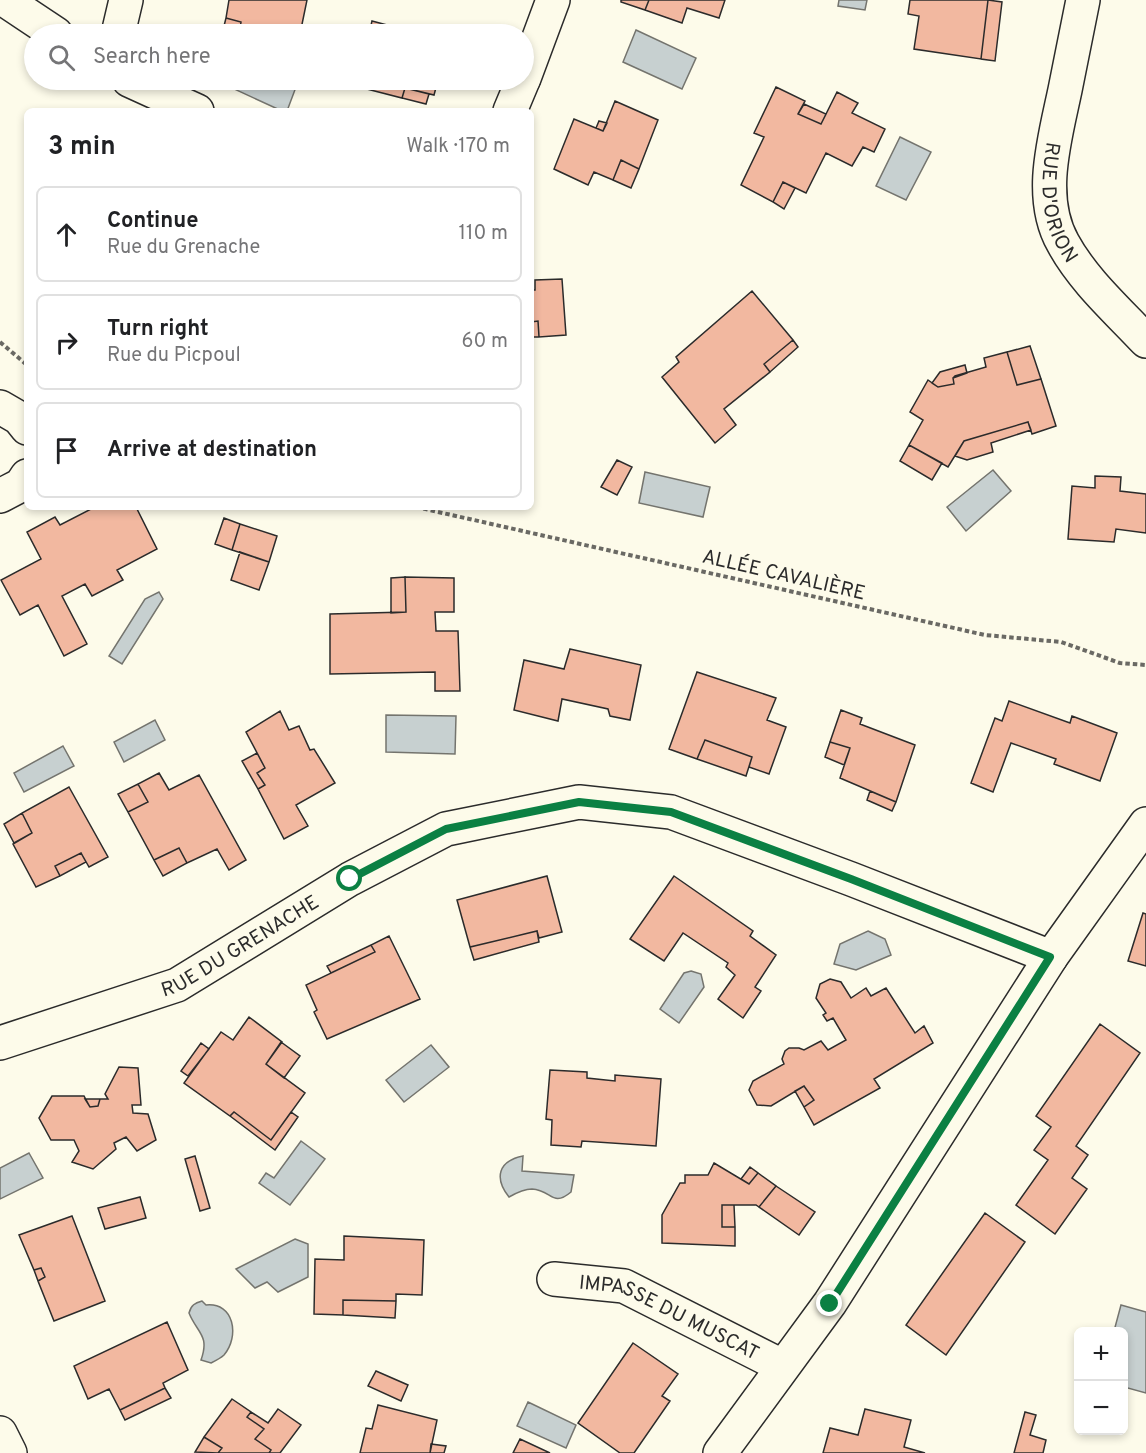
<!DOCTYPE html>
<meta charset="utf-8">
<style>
body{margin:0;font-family:Overpass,sans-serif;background:#f2f2f2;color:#202124}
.controls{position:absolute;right:18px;bottom:18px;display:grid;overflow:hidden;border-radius:9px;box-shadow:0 3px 9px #0003}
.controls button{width:54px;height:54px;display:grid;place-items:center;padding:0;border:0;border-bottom:2px solid #e0e0e0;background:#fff;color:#202124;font:30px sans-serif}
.stop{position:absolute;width:18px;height:18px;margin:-14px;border:4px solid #0b8043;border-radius:50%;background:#fff}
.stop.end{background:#0b8043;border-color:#fff;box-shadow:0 2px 6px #0008}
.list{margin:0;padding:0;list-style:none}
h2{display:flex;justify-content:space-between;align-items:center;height:78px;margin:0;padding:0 24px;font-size:26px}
h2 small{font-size:20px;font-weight:400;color:#757577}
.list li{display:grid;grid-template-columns:39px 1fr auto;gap:18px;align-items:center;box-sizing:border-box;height:96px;margin:0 12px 12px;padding:0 12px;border:2px solid #e0e0e0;border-radius:9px}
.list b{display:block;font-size:22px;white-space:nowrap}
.list p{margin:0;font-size:20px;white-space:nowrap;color:#757577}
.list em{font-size:20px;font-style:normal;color:#757577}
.icon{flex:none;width:33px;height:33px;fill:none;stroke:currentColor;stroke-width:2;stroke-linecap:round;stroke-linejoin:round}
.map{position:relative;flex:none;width:1146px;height:1453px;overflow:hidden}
.search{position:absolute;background:#fff;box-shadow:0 3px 9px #0003;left:24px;top:24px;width:510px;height:66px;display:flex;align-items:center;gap:15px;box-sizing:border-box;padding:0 21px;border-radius:33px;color:#757577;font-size:22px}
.panel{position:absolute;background:#fff;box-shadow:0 3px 9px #0003;left:24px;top:108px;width:510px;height:402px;border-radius:9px}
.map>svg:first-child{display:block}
.water{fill:#c7d0d0;stroke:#74746e;stroke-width:1.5}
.building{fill:#f2b8a0;stroke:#2b2b2b;stroke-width:1.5}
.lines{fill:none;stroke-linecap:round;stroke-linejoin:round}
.minor-casing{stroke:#2b2b2b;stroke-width:36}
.path{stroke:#6a6964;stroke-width:4;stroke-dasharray:4.5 3;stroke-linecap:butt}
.minor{stroke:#fdfbea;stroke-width:33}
.route{stroke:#0b8043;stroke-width:8}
.labels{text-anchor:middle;stroke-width:4.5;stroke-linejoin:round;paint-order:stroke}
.street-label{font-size:20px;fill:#2b2b2b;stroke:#fdfbea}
</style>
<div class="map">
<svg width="1146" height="1453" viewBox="0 0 1146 1453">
<rect width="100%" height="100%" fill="#fdfbea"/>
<path class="water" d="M839,0H867L865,10L838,6Z
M636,30L696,58L682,89L623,62Z
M236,80H277L296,87L287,111H282L232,88Z
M900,137L931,152L906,200L876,186Z
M993,470L1011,491L966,531L947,507Z
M645,472L710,487L703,517L639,503Z
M159,592L163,599L122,664L109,656L145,599Z
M386,715L456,716L455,754L386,752Z
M155,720L165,740L124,762L114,742Z
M63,746L74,766L24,792L14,773Z
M868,931L885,939L891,955L856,970L834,964L840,944Z
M691,971L701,974L704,987L679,1023L660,1009L684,973Z
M431,1045L449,1067L404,1102L386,1080Z
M301,1141L325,1159L290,1205L259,1183L266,1173L274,1178Z
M29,1153L43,1178L0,1199V1168Z
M523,1156L522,1171L574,1175L571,1192C552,1208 552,1190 532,1189C524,1189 516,1193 509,1197C494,1178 498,1161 523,1156Z
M295,1239L308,1244V1277L278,1292L267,1282L255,1288L236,1269Z
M202,1301L206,1305C234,1302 240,1336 224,1355C221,1358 215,1361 211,1363L201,1360C210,1335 197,1333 189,1313C191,1305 195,1303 202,1301Z
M1121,1305L1146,1312V1393L1124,1387V1332L1114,1331Z
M528,1402L576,1425L566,1448L517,1426Z"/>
<path class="building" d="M229,0H307L300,34H239L241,22L226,18Z
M621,0H649L645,10L621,2Z
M649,0H725L719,18L687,8L682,23L645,10Z
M910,0H988L981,59L914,49L919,16L908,14Z
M988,0L1002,2L995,61L981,59Z
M226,18L241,22L239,34H222Z
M372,21L421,34H369Z
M357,80H438L434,95L405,88L402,98L355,86Z
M776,87L805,101L798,114L821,124L837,92L858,103L852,113L885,129L874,152L863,147L852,166L826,153L806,193L783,182L773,202L741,185L764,137L754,133Z
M405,88L429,94L426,104L402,98Z
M615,101L658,120L639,169L621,160L613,180L594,172L588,185L554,169L574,119L603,131Z
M804,104L826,114L821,124L798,114Z
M599,121L607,123L603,131L596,128Z
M621,160L639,169L631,188L613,180Z
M783,182L795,188L784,209L773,202Z
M562,279L566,335L539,337L538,321L531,322V290H535V280Z
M752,291L793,340L764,364L770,372L724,409L736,425L715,443L662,377L679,362L676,357Z
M538,321L539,337H531V322Z
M793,340L798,347L770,372L764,364Z
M1030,346L1041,379L1017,385L1007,352Z
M1007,352L1017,385L1041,379L1056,426L1032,434L1028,422L964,441L948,467L909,445L923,420L910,412L928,380L938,387L954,384L953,378L955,376L986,367L984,358Z
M965,365L967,373L953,378L954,384L938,387L932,383L940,372Z
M1028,422L1031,430L991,443L993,452L967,460L955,456L964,441Z
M909,445L942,463L932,480L900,461Z
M617,460L632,467L617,495L601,487Z
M1095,476L1121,477L1120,491L1146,494V533L1116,529L1114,542L1068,539L1072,486L1095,488Z
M95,507H136L157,549L117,570L123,580L92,596L85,584L62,596L87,644L64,656L38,605L20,615L1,580L41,559L27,532L55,517L60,525Z
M224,518L240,524L232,550L215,544Z
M240,524L277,536L269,562L232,550Z
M240,552L269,562L259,590L231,580Z
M405,577L406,612L391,613V578Z
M405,577L454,578V612H435L436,631H458L460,691H435V672L330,674V614L406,612Z
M570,649L641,665L630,720L610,716L608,709L562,699L558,721L514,710L524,660L564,669Z
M697,672L776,698L767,720L786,727L769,774L749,767L752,757L705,740L697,759L669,749Z
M1009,701L1070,723L1072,716L1117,733L1100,781L1054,764L1056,759L1011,743L993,792L971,783L995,718L1002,721Z
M841,710L862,718L860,724L915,745L896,802L840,778L850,748L830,742Z
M280,711L289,730L299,726L310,750L314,749L335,783L296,805L308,826L284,839L258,789L265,785L257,773L265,768L246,732Z
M705,740L752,757L746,776L697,759Z
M830,742L850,748L844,765L825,757Z
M257,753L265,768L257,773L265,785L258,789L242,761Z
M159,773L169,790L199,775L246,860L229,870L217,849L187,863L179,848L154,860L128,812L148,802L138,784Z
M138,784L148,802L128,812L118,794Z
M69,787L108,857L89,867L81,853L55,866L60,876L36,887L13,844L32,833L22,813Z
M870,791L896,802L892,811L867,800Z
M22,813L32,833L14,843L4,824Z
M179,848L187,863L163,876L154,860Z
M81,853L86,862L60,876L55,866Z
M547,876L562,932L539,938L537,931L470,947L457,900Z
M674,876L753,931L750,936L776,955L755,987L761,991L743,1018L718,999L735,975L726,967L728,963L683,933L664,961L630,939Z
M1143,913L1146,914V966L1128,961Z
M537,931L539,942L474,960L470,947Z
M389,936L420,999L327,1039L314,1012L317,1010L306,985L375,952L371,945Z
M371,945L375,952L331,973L327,966Z
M830,979L841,982L851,998L866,988L871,996L886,988L915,1033L924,1026L933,1043L874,1079L880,1088L814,1125L804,1107L814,1100L804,1086L771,1106L757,1105L749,1090L753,1081L784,1064L782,1059L785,1051L789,1048H799L804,1050L821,1041L828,1050L846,1040L833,1018L827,1021L823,1015L826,1013L816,998L820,984Z
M249,1017L282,1042L266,1064L305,1093L271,1140L234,1112L230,1116L184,1083L221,1032L233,1040Z
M1100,1024L1140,1053L1076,1146L1088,1155L1072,1178L1087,1189L1055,1234L1016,1205L1048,1160L1034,1150L1051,1127L1036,1116Z
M281,1042L300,1056L284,1078L266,1064Z
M201,1043L209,1049L188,1076L181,1071Z
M119,1067L138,1068L141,1105H132L133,1113L148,1114L156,1140L137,1151L126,1137L114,1143L116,1149L93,1169L72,1162L79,1151L74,1140H51L39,1118L52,1096H84L90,1107L98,1106L100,1099H108L105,1094Z
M550,1070L587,1072V1078L615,1081V1075L661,1079L656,1146L582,1141L581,1147L551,1145L552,1120L546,1119Z
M804,1086L814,1100L804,1107L795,1091Z
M85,1099H100L98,1106L90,1107Z
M234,1112L271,1140L291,1112L298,1117L275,1150L230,1116Z
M195,1156L210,1208L200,1211L185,1159Z
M714,1163L749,1184L758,1173L776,1186L759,1207L756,1205H722V1227H735V1246L662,1243V1215L680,1183H685V1175H708Z
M750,1167L758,1173L749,1184L741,1179Z
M776,1186L815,1212L799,1235L759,1207Z
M140,1197L146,1218L105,1229L98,1208Z
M722,1205H734L735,1227H722Z
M985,1213L1025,1242L946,1355L906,1325Z
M72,1216L105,1301L54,1321L38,1281L45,1277L41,1268L34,1270L19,1235Z
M344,1236L424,1240L422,1295L396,1294V1301L343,1300V1315L314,1314L315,1259L344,1260Z
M41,1268L45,1277L38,1281L34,1270Z
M343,1300L396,1301L395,1318L343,1315Z
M167,1322L188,1370L163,1383L165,1388L120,1410L109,1389L88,1399L74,1366Z
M633,1343L678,1374L662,1396L670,1401L634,1453H620L578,1423Z
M376,1371L408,1385L401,1401L368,1386Z
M165,1388L171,1398L125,1420L120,1410Z
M232,1399L251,1412L247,1417L264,1429L255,1439L271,1450L269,1453H218L222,1448L204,1437Z
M378,1405L437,1420L430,1453H360L366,1428L372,1429Z
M278,1409L301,1425L280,1453H269L271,1450L255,1439L264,1429L247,1417L251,1412L268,1423Z
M865,1409L911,1420L904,1447L925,1453H823L830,1428L858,1435Z
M1025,1412L1036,1415L1030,1435L1046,1440L1043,1453H1014Z
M204,1437L222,1448L218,1453L195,1452Z
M520,1439L550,1453H513Z
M431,1444L446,1446L444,1453H430Z"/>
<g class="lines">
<g class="minor-casing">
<g id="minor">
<path d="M5,0L56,34"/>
<path id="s1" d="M1083,0C1077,30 1071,60 1065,90C1055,138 1037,197 1063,243C1083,280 1117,310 1146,341"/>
<path d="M118,34L126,0"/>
<path d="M524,78L553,0"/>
<path d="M129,80L197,111"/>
<path d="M510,111L523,80"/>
<path d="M0,407L19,418L27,428"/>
<path d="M0,496L21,485L27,476"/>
<path id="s2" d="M0,1043L177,985L350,879L446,829L579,802L671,812L851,879L1051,957"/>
<path id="s3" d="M554,1279L624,1286L782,1366"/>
<path d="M0,1433L10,1453"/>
<path d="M720,1453L830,1303L1051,957L1146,824"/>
</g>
</g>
<path class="path" d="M0,342L27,365
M416,507L985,635L1061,642L1120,663L1146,665"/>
<use href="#minor" class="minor"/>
</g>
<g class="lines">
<path class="route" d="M350,879L446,829L579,802L671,812L851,879L1050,957L830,1304"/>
</g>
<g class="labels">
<g class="street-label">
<text dy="7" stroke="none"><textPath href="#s1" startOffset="207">RUE D'ORION</textPath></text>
<text transform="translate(784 574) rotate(13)" y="7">ALLÉE CAVALIÈRE</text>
<text dy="7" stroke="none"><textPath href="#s2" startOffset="260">RUE DU GRENACHE</textPath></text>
<text dy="7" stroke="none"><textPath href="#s3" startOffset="123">IMPASSE DU MUSCAT</textPath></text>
</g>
</g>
</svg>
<div class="controls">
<button>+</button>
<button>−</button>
</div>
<div class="stop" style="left:350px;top:879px"></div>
<div class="stop end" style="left:830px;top:1304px"></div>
<div class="search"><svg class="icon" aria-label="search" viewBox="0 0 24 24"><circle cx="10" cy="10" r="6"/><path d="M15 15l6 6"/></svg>Search here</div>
<section class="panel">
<h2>3 min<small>Walk · 170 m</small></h2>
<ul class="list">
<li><svg class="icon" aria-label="ahead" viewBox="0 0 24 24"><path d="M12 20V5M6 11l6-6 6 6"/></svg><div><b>Continue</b><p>Rue du Grenache</p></div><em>110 m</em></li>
<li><svg class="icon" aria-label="right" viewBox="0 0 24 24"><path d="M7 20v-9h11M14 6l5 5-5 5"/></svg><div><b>Turn right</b><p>Rue du Picpoul</p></div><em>60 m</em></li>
<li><svg class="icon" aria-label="arrive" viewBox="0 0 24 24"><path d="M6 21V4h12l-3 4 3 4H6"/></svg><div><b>Arrive at destination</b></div></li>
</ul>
</section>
</div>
